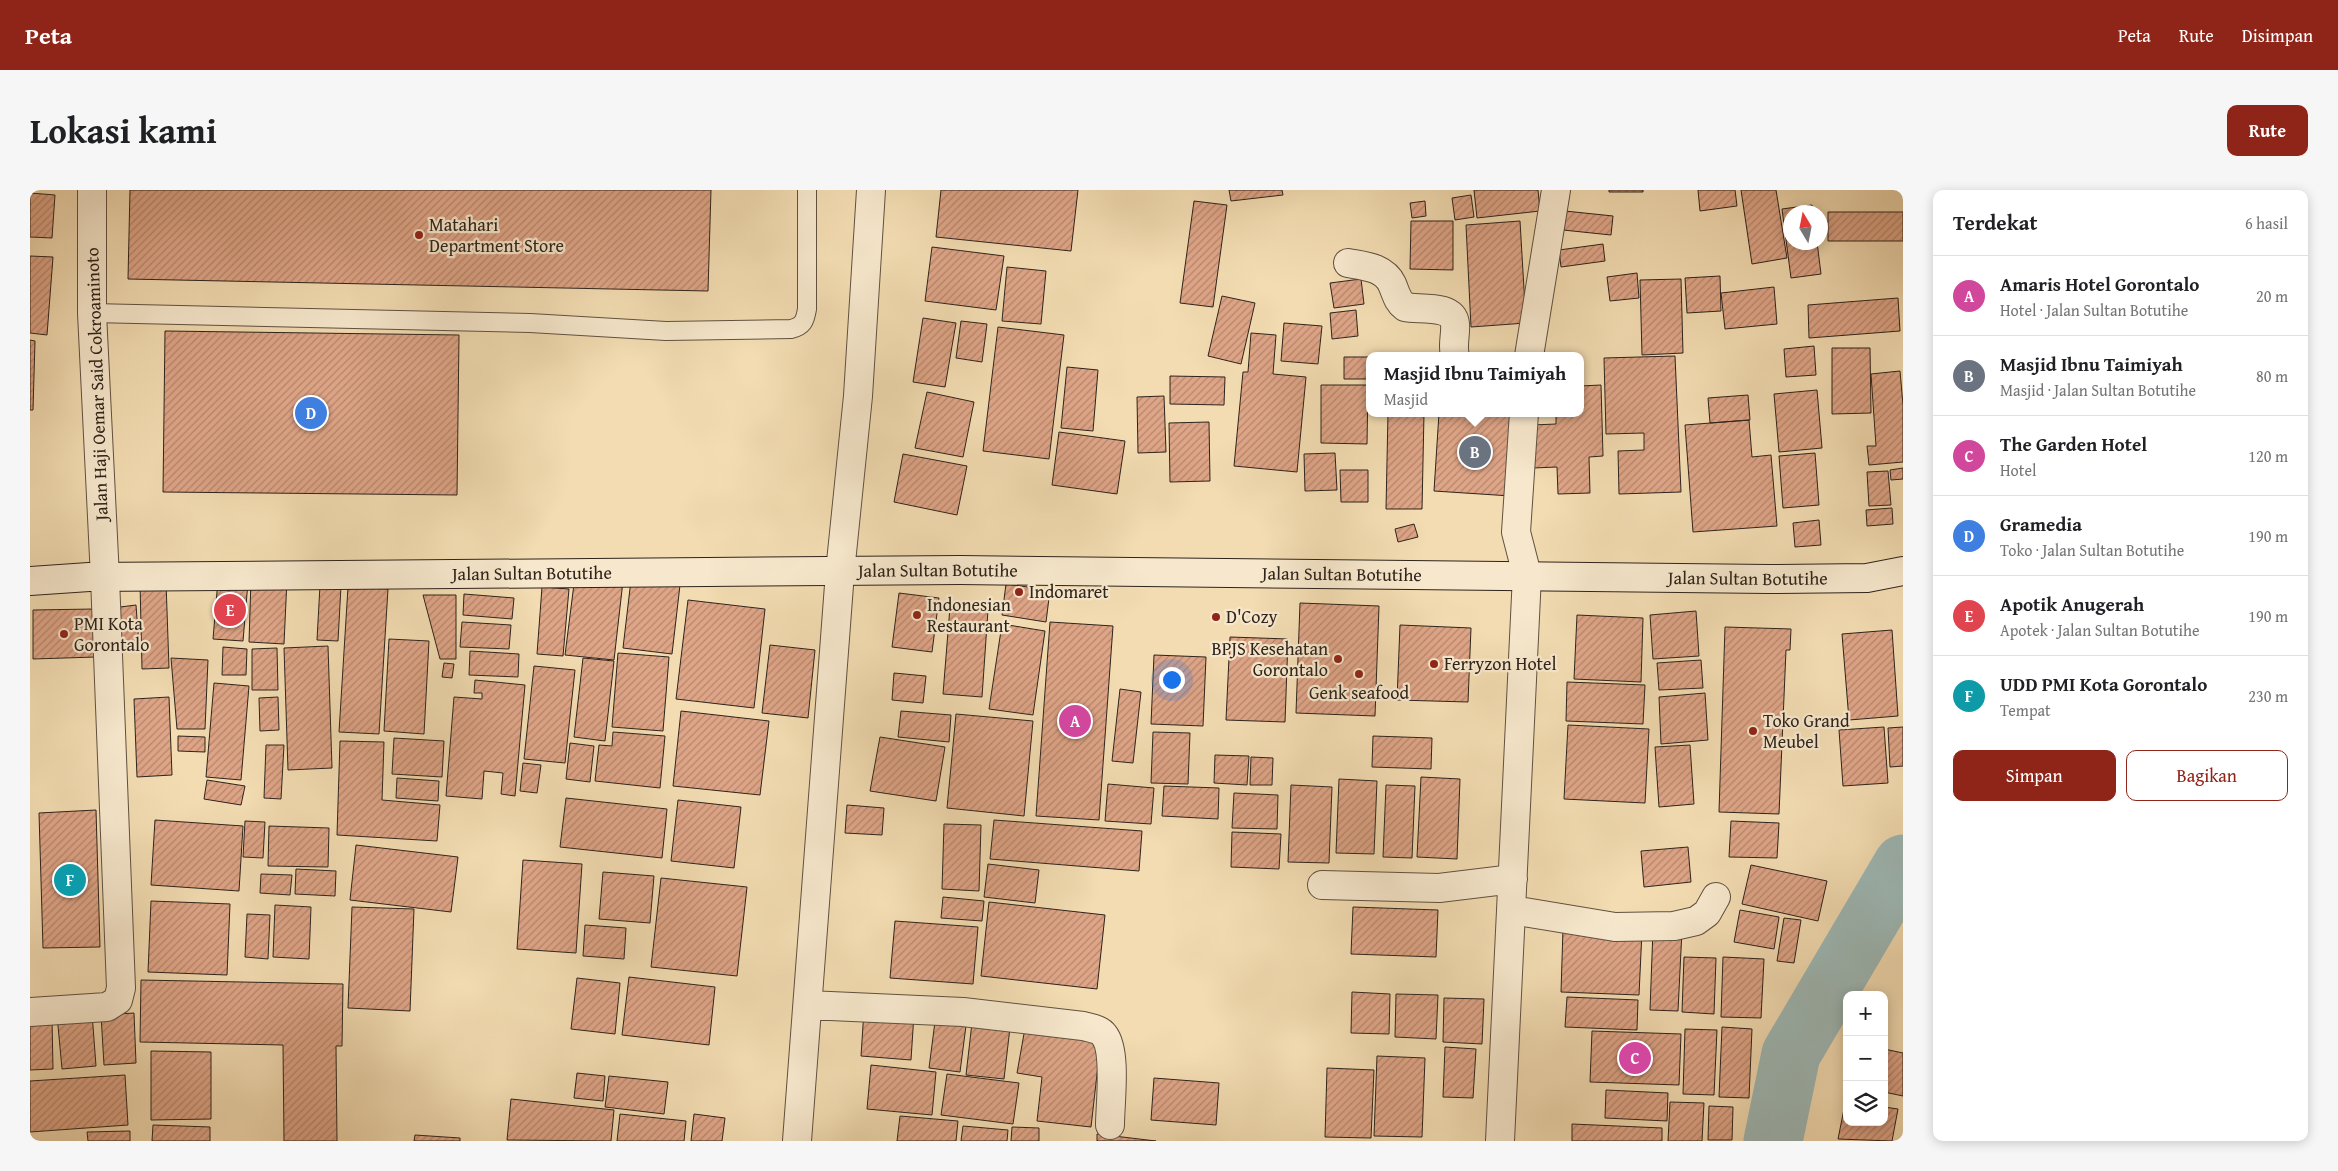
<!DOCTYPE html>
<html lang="id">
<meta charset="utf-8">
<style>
body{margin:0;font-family:"Gentium Book Plus",serif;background:#f6f6f6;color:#202124}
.controls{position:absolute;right:15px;bottom:15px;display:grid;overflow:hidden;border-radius:10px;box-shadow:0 2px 12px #0003}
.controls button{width:45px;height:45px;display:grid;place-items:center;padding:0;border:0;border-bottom:1px solid #e0e0e0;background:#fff;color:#202124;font:25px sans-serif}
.compass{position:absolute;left:1753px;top:15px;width:45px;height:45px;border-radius:50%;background:#fff;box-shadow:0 2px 12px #0003;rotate:350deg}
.you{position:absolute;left:1141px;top:489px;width:18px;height:18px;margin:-12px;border:4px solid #fff;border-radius:50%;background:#1a73e8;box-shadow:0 0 0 8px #1a73e833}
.badge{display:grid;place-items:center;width:32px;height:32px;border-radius:50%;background:#8f2418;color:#fff;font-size:16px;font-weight:700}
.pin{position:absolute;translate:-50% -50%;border:2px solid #fff;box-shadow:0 1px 5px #0006}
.popup{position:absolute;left:1336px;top:162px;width:218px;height:65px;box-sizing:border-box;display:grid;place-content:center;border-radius:10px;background:#fff;filter:drop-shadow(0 1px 4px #0005);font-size:16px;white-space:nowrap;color:#757577}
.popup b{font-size:19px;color:#202124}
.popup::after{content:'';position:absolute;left:50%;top:100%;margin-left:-10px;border:10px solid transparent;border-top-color:#fff}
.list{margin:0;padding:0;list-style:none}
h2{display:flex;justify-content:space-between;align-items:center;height:65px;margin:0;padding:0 20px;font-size:21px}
h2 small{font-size:16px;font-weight:400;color:#757577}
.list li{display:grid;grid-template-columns:32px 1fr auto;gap:15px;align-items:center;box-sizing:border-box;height:80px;padding:0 20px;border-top:1px solid #e0e0e0}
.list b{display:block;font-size:19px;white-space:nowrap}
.list p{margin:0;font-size:16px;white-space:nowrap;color:#757577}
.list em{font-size:16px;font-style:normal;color:#757577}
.actions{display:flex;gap:10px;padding:15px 20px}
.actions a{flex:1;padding:11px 0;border:1px solid #8f2418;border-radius:10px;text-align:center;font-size:18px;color:#8f2418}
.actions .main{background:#8f2418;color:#fff}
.icon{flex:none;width:28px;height:28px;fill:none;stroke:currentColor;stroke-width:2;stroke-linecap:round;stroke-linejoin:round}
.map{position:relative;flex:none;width:1873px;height:951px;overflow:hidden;border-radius:10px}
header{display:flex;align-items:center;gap:30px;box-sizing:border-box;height:70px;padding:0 25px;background:#8f2418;color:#fff}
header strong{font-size:24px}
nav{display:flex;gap:28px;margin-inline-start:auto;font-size:18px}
.intro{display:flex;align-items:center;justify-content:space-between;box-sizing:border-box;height:120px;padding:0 30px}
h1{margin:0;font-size:35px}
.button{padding:12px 22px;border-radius:10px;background:#8f2418;color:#fff;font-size:18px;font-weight:700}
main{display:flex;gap:30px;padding:0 30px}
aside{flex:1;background:#fff;border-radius:10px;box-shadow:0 2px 12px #0003}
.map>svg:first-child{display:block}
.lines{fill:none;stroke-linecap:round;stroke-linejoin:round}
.river{stroke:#9eb9b6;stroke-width:59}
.building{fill:url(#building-hatch);stroke:#2e231b}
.lane-casing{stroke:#5f5141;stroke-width:20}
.street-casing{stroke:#5f5141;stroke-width:30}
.secondary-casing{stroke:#2e231b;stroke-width:30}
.lane{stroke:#f7e8cd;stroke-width:18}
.street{stroke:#f7e8cd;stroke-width:28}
.secondary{stroke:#f7e8cd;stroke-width:28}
.poi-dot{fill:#8f2418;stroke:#f7e8cd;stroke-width:2}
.labels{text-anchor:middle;stroke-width:4.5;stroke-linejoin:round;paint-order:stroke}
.poi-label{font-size:18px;fill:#2e231b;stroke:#f7e8cd;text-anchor:start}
.street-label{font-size:18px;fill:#2e231b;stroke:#f7e8cd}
</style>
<header>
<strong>Peta</strong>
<nav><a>Peta</a><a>Rute</a><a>Disimpan</a></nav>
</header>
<div class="intro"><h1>Lokasi kami</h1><a class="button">Rute</a></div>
<main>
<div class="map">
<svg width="1873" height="951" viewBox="0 0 1873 951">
<defs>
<pattern id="building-hatch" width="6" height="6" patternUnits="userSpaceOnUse" patternTransform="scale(1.25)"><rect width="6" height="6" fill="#dfa587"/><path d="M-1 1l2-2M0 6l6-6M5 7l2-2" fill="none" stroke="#b5866e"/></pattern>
</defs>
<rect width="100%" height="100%" fill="#f3dcb2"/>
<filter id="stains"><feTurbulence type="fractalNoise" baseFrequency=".004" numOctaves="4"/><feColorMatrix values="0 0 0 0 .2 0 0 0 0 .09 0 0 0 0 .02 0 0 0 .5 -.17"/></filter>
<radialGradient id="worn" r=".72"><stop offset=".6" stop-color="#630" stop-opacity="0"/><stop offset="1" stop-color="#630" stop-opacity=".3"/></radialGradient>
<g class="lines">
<path class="river" d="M1743,951L1761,864L1873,674"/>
</g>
<path class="building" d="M100,0H681L678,101L98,89Z
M911,0H1048L1041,61L906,47Z
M1199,0H1252L1253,5L1201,11Z
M1444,0H1508L1510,21L1447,28Z
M1579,0H1613V2H1579Z
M1668,0H1705L1707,16L1670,21Z
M1711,0H1746L1757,68L1722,74Z
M0,3L25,5L22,48L0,47Z
M1441,5L1444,27L1425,30L1422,8Z
M1164,11L1197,15L1183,117L1150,113Z
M1395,11L1396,26L1382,28L1380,13Z
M1782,15L1783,22H1760V52H1787L1791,84L1761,88L1752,19Z
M1535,21L1583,26L1581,45L1533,40Z
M1798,22H1873V51H1798Z
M1381,31H1423V80L1380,79Z
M1490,31L1496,133L1441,137L1436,35Z
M1573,54L1575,71L1531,77L1529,60Z
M902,57L974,66L966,120L895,111Z
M0,66L23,67L17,145L0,143Z
M977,77L1016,81L1011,134L972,131Z
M1607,83L1609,108L1580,111L1577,87Z
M1690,86L1691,121L1657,123L1655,88Z
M1331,89L1334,114L1304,118L1300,93Z
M1651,89L1653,163L1612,165L1610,90Z
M1744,97L1747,134L1695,139L1691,103Z
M1192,106L1225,113L1211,174L1178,166Z
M1868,108L1870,141L1779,148L1778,115Z
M1326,120L1328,146L1302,149L1300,123Z
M893,128L926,133L915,197L883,192Z
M931,131L957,134L952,172L926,168Z
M1254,133L1292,136L1288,174L1251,171Z
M968,137L1034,145L1019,269L953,261Z
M135,141L429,145L427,305L133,302Z
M1221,143L1246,145L1243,184L1276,187L1267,282L1204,276L1213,182H1218Z
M0,150L5,151L3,220H0Z
M1784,156L1786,185L1756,187L1754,159Z
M1802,158H1840L1841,223L1802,224Z
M1645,166L1651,302L1589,304L1588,261L1614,260V243L1576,244L1574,168Z
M1314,167H1340V205V189H1314Z
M1037,177L1068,180L1063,241L1031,238Z
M1870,181L1873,215V272L1839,275L1837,256H1846L1841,184Z
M1140,186L1195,187L1194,215L1140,214Z
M1291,195H1338L1337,254L1291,253Z
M1571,195L1573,266L1559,267L1560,303L1528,304L1527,277L1503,278L1502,235L1526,234V223H1550V196Z
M1787,200L1792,258L1749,262L1744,204Z
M897,202L944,212L933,267L885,258Z
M1718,205L1720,230L1680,233L1678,208Z
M1134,206L1136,262L1108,263L1107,207Z
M1358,223H1394L1392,319H1356Z
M1409,223H1486L1481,306L1404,301Z
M1719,230L1722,267L1741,265L1747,336L1663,342L1655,235Z
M1179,232L1180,291L1140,292L1139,233Z
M1029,242L1095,251L1087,304L1022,295Z
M1305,263L1307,300L1275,301L1274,264Z
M1785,263L1789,315L1753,318L1749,266Z
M873,264L937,276L927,325L864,312Z
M1873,278V289L1861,290L1860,280Z
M1310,280H1338V312H1311Z
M1858,281L1861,315L1839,316L1837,282Z
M1862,318L1863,334L1837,336L1836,320Z
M1789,330L1791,355L1765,357L1763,333Z
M1384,334L1388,347L1368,352L1365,339Z
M545,386L593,391L584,470L535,465Z
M221,389H257L254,454L219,452Z
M188,390L218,392L213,451L183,449Z
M601,390L650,395L642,464L593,458Z
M136,392L139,478L112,479L110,393Z
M976,394L1020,400L1016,432L972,425Z
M290,395L311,396L308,451L287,450Z
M318,397L358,399L349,544L309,542Z
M512,397L539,399L533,466L507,464Z
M869,403L909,408L902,462L862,457Z
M434,404L484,408L482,429L433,425Z
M393,405H426V469H410Z
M658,410L735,419L724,518L646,509Z
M1270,413L1349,416L1345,526L1266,523Z
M106,415L109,456L92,457L90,417Z
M920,417L958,420L952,507L913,504Z
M64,419L66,467L3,469V420Z
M1666,421L1669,466L1623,469L1620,425Z
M1547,425L1613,428L1611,492L1544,489Z
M432,432L481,435L479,459L430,457Z
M1020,432L1083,436L1069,630L1006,626Z
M972,434L1015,441L1003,525L959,519Z
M1370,435L1441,438L1438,512L1367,510Z
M1695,437L1761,439L1760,460H1756L1749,624L1689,622Z
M1862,440L1868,526L1819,530L1812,444Z
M1200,447L1258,449L1255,532L1196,530Z
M359,449L399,451L394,544L354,541Z
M740,455L785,460L778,528L732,523Z
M298,456L302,578L258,580L254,458Z
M193,457L217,459L216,485H192Z
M247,458L248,500H222V459Z
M440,461L489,464L488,487L439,485Z
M588,463L639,467L633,541L582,537Z
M1124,465L1176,467L1173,536L1121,534Z
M141,468L178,470L175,539H147Z
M553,468L584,471L575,551L544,547Z
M1671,470L1673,498L1629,500L1627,473Z
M414,473L424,474L422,488L412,487Z
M504,476L545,480L535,573L494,569Z
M864,483L896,486L893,513L862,510Z
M445,490L495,495L485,606L471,604L473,583L454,581L452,609L416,606L424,507L452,509V503H444Z
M1537,492L1615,495L1613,534L1536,531Z
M184,493L219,496L211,590L176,587Z
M1090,499L1111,502L1103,573L1082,571Z
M1675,503L1678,550L1631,554L1629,507Z
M139,507L142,585L107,587L104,509Z
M248,507L249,540L230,541L229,508Z
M651,521L739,531L730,605L643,596Z
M871,521L921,525L919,552L868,547Z
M926,524L1003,531L994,626L917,618Z
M1538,535L1619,539L1615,613L1534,609Z
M1854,537L1858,593L1813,596L1809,540Z
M1873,537V576L1860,577L1858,538Z
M583,542L635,546L630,598L565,591L569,555L582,556Z
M1123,542L1160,543L1158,594L1121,593Z
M148,546L175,547V562L148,561Z
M1343,546L1402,548L1401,579L1342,577Z
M850,547L915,557L906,611L840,601Z
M364,548L414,551L412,587L362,584Z
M310,551L354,552L352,610L410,615L407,651L307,645Z
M540,553L564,556L560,592L536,589Z
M236,555H254L251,609L234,608Z
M1660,555L1664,614L1629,617L1625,557Z
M1185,565L1219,566L1217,595L1184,593Z
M1221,567L1243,568L1242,595H1220Z
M493,573L511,575L507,603L490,601Z
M1391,587L1430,589L1427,669L1387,667Z
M367,588L409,591L408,611L366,608Z
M1309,589L1347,591L1344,664L1306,663Z
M177,590L215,596L211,615L174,609Z
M1078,594L1124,598L1121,634L1075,631Z
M1261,595L1302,597L1299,673L1258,672Z
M1356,595L1385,596L1382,668L1353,667Z
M1134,596L1189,598L1188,629L1132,626Z
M1204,603L1248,605L1247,639L1202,638Z
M536,608L637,619L632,668L530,657Z
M648,610L711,617L704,678L641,671Z
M817,615L854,618L852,645L815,643Z
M66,620L70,757L13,758L9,623Z
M125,630L213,636L209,701L121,695Z
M964,630L1112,641L1109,681L960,669Z
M215,631L235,632L233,668L213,667Z
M1701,631L1749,633L1747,668L1699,667Z
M914,634L951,635L949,701L912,699Z
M239,636L299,638L298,677L238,676Z
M1202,642L1251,644L1249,679L1201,677Z
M326,655L428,667L421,722L320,710Z
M1658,657L1661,692L1614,697L1611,661Z
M493,670L552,674L546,763L487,759Z
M958,674L1009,680L1005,713L954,707Z
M1721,675L1797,691L1788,731L1712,714Z
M266,679L306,681L305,706L265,704Z
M573,682L624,686L620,733L569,729Z
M231,684L262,685L260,705L230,703Z
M631,688L717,697L707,786L621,777Z
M913,707L954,711L952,731L911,728Z
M121,711L200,714L197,785L118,782Z
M959,712L1075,725L1067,799L951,786Z
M245,715L281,717L279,769L243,767Z
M322,717L384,719L380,821L318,818Z
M1323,717L1408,720L1406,767L1321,764Z
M1710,720L1749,727L1744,759L1704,752Z
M217,724L240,725L238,769L215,767Z
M1754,728L1771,730L1764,773L1747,771Z
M865,731L948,737L943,794L860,788Z
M555,735L596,738L594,769L553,766Z
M1533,738L1612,741L1609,805L1531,802Z
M1623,739L1652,740L1648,821L1620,820Z
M1654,767L1686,768L1684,824L1652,822Z
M1693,767L1734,769L1731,828L1691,827Z
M599,787L685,797L679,855L592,845Z
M547,788L590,793L585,844L541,839Z
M111,790L313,794L312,856H306L307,951H254L253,855L110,852Z
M1322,802L1360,804L1359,844L1321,843Z
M1366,804L1408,805L1406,849L1365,847Z
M1537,807L1608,810L1607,840L1535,837Z
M1414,808L1454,809L1452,854L1413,852Z
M834,820L884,824L881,870L831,866Z
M62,823L66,876L32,879L27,825Z
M104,823L106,873L74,875L71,825Z
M906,824L937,828L930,882L899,878Z
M943,824L981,829L974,889L936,885Z
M22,830L23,879L0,880V831Z
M1692,837L1722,839L1719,908L1689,907Z
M995,838L1071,849L1061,937L1007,931L1012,887L987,883Z
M1655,839L1687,840L1684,905L1653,904Z
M1562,841L1651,844L1649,895L1560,892Z
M1415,857L1446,859L1443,908L1413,907Z
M1854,859L1873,863V906L1854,902Z
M121,861L181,862V929L121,930Z
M1347,866L1395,868L1392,947L1344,946Z
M841,875L906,882L902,925L837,919Z
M1297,878L1344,880L1341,948L1295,947Z
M547,883L575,886L573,911L544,908Z
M917,884L989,893L983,934L911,925Z
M95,885L98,935L0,942V891Z
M579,886L638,892L634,924L575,917Z
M1124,888L1189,893L1186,935L1121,930Z
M1576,900L1638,903L1637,931L1575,928Z
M481,909L584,920L581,951L477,950Z
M1816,909L1817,932H1854V917L1868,919L1862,951L1808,949Z
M1640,912L1674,913L1672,951H1638Z
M1679,916L1703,917L1702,950H1678Z
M590,924L656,931L654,951H587Z
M664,924L695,928L692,951H661Z
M870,926L928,931L926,951H867Z
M1542,934L1632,938V951H1542Z
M123,935L180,937V951H122Z
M933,936L978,940L977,951H931Z
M982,937L1009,938V951H981Z
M100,941V951H58L57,942Z
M1067,944L1126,951H1067Z
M385,945L430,948V951H384Z"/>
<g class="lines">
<g class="lane-casing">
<path id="lane" d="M62,123L500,133L636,141L761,139C773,136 775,131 777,119V0"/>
</g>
<g class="street-casing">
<path id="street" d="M1318,73C1334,76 1354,77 1362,94C1366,103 1367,111 1375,117C1389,120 1423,114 1425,134C1426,145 1422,155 1425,166
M1499,166L1526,0
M1292,695L1409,698L1483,689
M1482,720L1585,737L1644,736L1666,731L1677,723L1686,707
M778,815L933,822L1053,836C1060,838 1070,839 1074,845C1087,861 1080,914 1080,935
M0,822L77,817L88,810L91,798L75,388L62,123V0
M767,951L810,382L828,206L841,0
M1470,951L1497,385L1486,342L1494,223"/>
</g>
<g class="secondary-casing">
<g id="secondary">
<path id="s1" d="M0,391L59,387L930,380L1738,389L1837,388L1873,381"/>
</g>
</g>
<use href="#lane" class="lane"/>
<use href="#street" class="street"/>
<use href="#secondary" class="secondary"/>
</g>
<g class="poi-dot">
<circle cx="389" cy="45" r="5"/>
<circle cx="989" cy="402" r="5"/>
<circle cx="887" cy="425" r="5"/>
<circle cx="1186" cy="427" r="5"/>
<circle cx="34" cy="444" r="5"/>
<circle cx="1308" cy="469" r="5"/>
<circle cx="1404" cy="474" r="5"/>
<circle cx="1329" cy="484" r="5"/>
<circle cx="1723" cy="541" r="5"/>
</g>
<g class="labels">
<g class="poi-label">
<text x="399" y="41">Matahari<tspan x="399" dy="21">Department Store</tspan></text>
<text x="999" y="408">Indomaret</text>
<text x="897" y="421">Indonesian<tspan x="897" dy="21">Restaurant</tspan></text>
<text x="1196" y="433">D'Cozy</text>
<text x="44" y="440">PMI Kota<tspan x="44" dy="21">Gorontalo</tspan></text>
<text x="1298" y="465" text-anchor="end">BPJS Kesehatan<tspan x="1298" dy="21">Gorontalo</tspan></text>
<text x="1414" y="480">Ferryzon Hotel</text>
<text x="1329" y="509" text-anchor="middle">Genk seafood</text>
<text x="1733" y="537">Toko Grand<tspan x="1733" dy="21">Meubel</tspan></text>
</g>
<g class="street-label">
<text transform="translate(67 194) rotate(-92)" y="6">Jalan Haji Oemar Said Cokroaminoto</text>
<text dy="6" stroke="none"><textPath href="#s1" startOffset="908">Jalan Sultan Botutihe</textPath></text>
<text dy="6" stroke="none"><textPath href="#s1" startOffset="1312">Jalan Sultan Botutihe</textPath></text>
<text dy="6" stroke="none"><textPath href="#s1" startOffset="502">Jalan Sultan Botutihe</textPath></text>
<text dy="6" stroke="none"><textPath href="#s1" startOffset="1718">Jalan Sultan Botutihe</textPath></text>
</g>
</g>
<rect width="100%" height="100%" filter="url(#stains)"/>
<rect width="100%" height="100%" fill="url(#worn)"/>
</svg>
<div class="controls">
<button>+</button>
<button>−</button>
<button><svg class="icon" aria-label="layers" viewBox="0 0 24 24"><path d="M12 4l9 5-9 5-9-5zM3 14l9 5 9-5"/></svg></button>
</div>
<svg class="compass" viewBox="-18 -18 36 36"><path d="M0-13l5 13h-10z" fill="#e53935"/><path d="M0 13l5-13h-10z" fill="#757577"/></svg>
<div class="you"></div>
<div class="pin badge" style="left:1045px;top:531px;background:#d1479c">A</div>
<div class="pin badge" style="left:1445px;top:262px;background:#6b7280">B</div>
<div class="popup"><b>Masjid Ibnu Taimiyah</b>Masjid</div>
<div class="pin badge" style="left:1605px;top:868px;background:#d1479c">C</div>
<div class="pin badge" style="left:281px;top:223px;background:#3f7fe0">D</div>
<div class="pin badge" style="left:200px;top:420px;background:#e0444e">E</div>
<div class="pin badge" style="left:40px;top:690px;background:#0f9aa8">F</div>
</div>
<aside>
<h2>Terdekat<small>6 hasil</small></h2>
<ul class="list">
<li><span class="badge" style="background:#d1479c">A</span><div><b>Amaris Hotel Gorontalo</b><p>Hotel · Jalan Sultan Botutihe</p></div><em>20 m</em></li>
<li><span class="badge" style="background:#6b7280">B</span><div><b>Masjid Ibnu Taimiyah</b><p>Masjid · Jalan Sultan Botutihe</p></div><em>80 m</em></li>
<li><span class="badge" style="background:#d1479c">C</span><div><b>The Garden Hotel</b><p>Hotel</p></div><em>120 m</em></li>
<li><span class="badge" style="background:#3f7fe0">D</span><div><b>Gramedia</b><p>Toko · Jalan Sultan Botutihe</p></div><em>190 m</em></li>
<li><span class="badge" style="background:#e0444e">E</span><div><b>Apotik Anugerah</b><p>Apotek · Jalan Sultan Botutihe</p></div><em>190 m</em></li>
<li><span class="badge" style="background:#0f9aa8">F</span><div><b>UDD PMI Kota Gorontalo</b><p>Tempat</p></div><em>230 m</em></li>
</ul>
<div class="actions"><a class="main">Simpan</a><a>Bagikan</a></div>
</aside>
</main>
